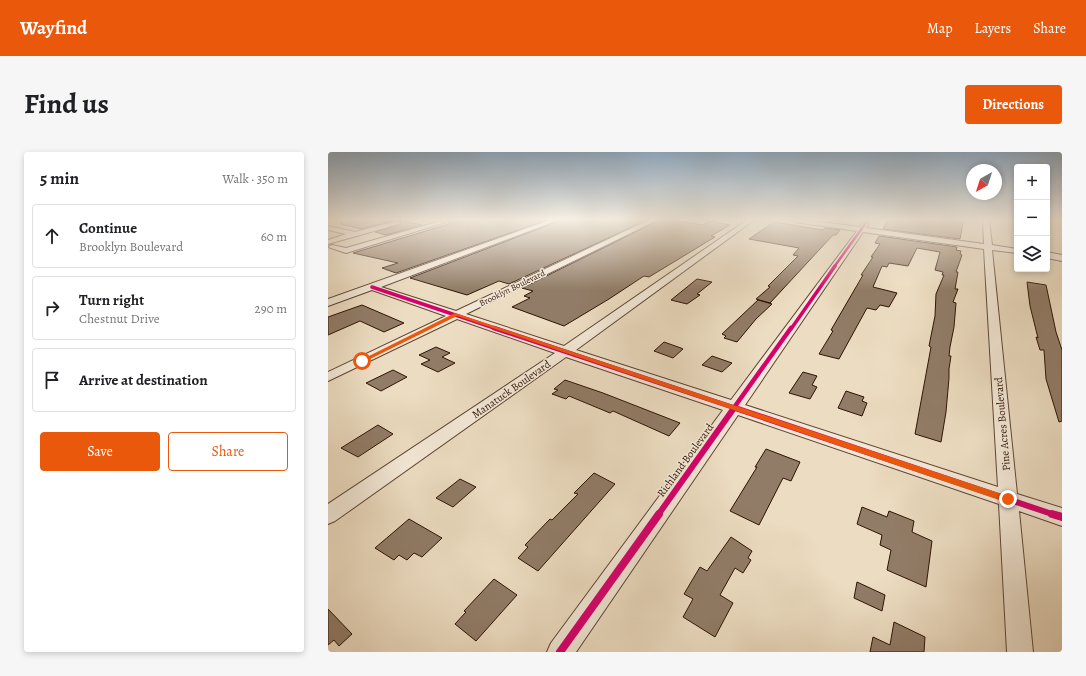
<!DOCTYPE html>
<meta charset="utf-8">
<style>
body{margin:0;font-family:Alegreya,serif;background:#f6f6f6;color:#202124}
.controls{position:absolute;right:12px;top:12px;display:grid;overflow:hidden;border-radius:4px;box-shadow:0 2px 6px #0003}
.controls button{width:36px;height:36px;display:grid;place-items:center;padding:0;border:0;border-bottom:1px solid #e0e0e0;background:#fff;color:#202124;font:20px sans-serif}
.compass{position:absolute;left:638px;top:12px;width:36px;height:36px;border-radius:50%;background:#fff;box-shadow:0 2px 6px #0003;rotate:219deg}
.stop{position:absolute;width:12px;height:12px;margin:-9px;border:3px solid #ea580c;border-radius:50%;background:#fff}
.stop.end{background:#ea580c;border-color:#fff;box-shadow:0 1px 4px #0008}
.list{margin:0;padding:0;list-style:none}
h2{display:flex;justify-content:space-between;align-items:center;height:52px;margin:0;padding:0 16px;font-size:17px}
h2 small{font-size:13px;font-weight:400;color:#757577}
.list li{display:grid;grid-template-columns:26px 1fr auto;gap:12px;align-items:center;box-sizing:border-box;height:64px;margin:0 8px 8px;padding:0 8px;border:1px solid #e0e0e0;border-radius:4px}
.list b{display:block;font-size:15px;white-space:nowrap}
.list p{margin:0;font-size:13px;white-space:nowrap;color:#757577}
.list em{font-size:13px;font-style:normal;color:#757577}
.actions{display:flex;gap:8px;padding:12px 16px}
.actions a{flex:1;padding:9px 0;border:1px solid #ea580c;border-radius:4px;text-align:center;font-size:14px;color:#ea580c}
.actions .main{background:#ea580c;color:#fff}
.icon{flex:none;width:22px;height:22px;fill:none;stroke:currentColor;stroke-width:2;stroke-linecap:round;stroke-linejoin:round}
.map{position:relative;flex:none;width:734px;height:500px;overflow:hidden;border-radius:4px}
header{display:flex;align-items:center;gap:24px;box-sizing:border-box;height:56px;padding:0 20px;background:#ea580c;color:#fff}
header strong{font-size:19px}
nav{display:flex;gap:22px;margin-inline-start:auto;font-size:14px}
.intro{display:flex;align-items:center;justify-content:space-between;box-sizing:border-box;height:96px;padding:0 24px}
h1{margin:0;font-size:28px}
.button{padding:10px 18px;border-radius:4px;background:#ea580c;color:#fff;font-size:14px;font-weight:700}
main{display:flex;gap:24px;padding:0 24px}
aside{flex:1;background:#fff;border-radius:4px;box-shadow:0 2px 6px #0003}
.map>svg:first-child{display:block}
.building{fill:#917c67;stroke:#2e1305}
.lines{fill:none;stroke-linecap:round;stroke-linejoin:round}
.minor-casing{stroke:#5e4534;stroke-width:2}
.minor{fill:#f3e8d7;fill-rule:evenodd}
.cycleway-far4-casing{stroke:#f3e8d7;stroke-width:4}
.cycleway-far3-casing{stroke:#f3e8d7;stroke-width:5}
.cycleway-far2-casing{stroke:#f3e8d7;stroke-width:6}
.cycleway-far1-casing{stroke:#f3e8d7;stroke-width:8}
.cycleway-casing{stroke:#f3e8d7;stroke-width:10}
.cycleway-far4{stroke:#d6006c;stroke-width:2.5}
.cycleway-far3{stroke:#d6006c;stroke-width:3.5}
.cycleway-far2{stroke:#d6006c;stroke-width:4.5}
.cycleway-far1{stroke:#d6006c;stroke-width:6}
.cycleway{stroke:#d6006c;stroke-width:8}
.route{fill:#ea580c}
.labels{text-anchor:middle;stroke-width:3;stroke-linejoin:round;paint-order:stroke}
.far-street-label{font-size:9px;fill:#2e1305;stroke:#f3e8d7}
.street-label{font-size:11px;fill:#2e1305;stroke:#f3e8d7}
</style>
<header>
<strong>Wayfind</strong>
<nav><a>Map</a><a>Layers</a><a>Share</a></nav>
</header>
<div class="intro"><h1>Find us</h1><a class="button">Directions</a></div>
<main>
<aside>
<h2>5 min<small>Walk · 350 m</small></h2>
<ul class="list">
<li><svg class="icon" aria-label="ahead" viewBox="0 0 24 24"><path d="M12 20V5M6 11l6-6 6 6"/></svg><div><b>Continue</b><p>Brooklyn Boulevard</p></div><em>60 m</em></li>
<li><svg class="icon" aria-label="right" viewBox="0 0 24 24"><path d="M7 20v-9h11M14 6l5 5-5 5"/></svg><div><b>Turn right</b><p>Chestnut Drive</p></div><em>290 m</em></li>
<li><svg class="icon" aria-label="arrive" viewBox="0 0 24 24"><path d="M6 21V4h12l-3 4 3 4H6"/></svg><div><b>Arrive at destination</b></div></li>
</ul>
<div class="actions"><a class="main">Save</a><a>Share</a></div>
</aside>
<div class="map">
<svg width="734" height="500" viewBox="0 0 734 500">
<rect width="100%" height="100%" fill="#ecdcc1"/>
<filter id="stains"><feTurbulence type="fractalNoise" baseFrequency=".005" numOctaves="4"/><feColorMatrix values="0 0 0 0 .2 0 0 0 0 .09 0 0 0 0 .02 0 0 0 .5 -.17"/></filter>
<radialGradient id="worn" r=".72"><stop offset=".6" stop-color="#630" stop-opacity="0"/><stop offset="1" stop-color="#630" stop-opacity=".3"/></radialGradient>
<path class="building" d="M13,68H71L94,73L58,83L47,80L71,73L73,70L69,68L33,77L13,72Z
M134,68H219L68,121L54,116L70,111L25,101Z
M231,68H319L181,132L171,129L139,143L82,126L231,69Z
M330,68H344L375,73L383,69L402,73L383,84L387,85L321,125L316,124L281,147L236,174L184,155L202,146L196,144L205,139L194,136L328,70Z
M560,68H635L634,70L635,71L632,87L555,77Z
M446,70L495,78L497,76L512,78L508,83H505L442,151L428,147L442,135L440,134L470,104L465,103L471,96L421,87Z
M551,84L629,95L628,98L633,99L632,102L634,103L628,120H630L627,137H630L625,150L628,151L626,175L622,195L621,204H623L621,217V226L618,260L613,290L587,282L603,195L601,194L607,164L608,142L616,123H614L615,120L607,118L612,100L589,96L580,114L561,111L559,115L554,114L545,135L569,141L561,155L552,153L548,158L539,156L511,207L491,202L505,179L503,178L535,123H533L545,105H543L552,92L547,91Z
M369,127L384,130L369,142L372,143L359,152L343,148Z
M699,130L718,133L728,180L734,198V269L731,270L718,227L716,198H712L708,185L710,186L702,154Z
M430,148L444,152L428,167L409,190L396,186L398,184L394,182Z
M34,153L76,171L56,180L32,169L0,183V165Z
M336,190L353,196L355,197L345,206L326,199Z
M108,195L122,201L114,205L127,211L110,220L93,212L102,208L91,203Z
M384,204L404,211L394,220L374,213Z
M65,218L79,225L53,239L38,231Z
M475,220L489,224L484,233L489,235L482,247L461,241Z
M237,228L275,241L352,271L341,284L285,259L282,261L241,244L238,247L224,242L230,238L226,237Z
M518,239L536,245L534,249L539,251L534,264L510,256Z
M50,273L65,282L30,305L13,296Z
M438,297L472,310L463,329L455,326L431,373L402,359L429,315H427Z
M266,321L287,332L210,419L190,406L200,395L197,393L222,367L224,368L250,342L246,341Z
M132,327L148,335L125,355L108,346Z
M534,355L559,365L561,359L586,369L584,380L604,389L598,435L559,418L563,398L552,393L554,383L529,372Z
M81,367L114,386L94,405L86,401L79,408L71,403L66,408L47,396Z
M403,385L424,399L420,406L423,408L415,421L407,416L392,443L405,451L387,485L355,465L365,447L356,442L372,415L379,419Z
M166,427L189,443L148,489L127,472L138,460L136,459Z
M529,430L557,443L554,459L526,446Z
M0,457L24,482L11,494L6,488L0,493Z
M566,470L597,485L596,500H542L545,485L562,493Z"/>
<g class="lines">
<g class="minor-casing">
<path id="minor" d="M116,68H125L18,101L0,95L4,93L18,96Z
M222,68H230L53,135L128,159L321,68H328L327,69L138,162L236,194L419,68H426L248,198L403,248L529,79L467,70L464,68H478L531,75L537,68H543L538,76L656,92L655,68H661L664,93L689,97V101L664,98L689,342L734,356V374L691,359L705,500H679L671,352L410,263L248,500H219L223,491L395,258L238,205L7,369L0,372V352L227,201L129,167L0,229V220L118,164L44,138L0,154V147ZM535,80L656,97L670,335L417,253Z
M69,69L72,71L71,72L0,92V88L18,82L0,78V74L27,80Z
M719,100L734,103V109L719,106Z"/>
</g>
<use href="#minor" class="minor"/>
<g class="cycleway-far4-casing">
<path id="cycleway-far4" d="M506,115L540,68"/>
</g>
<g class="cycleway-far3-casing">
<path id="cycleway-far3" d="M44,135L169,177
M463,177L507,114"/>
</g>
<g class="cycleway-far2-casing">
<path id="cycleway-far2" d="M166,176L410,257
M405,257L463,176"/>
</g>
<g class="cycleway-far1-casing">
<path id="cycleway-far1" d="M407,256L727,363
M330,363L406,256"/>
</g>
<g class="cycleway-casing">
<path id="cycleway" d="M724,362L734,365
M232,500L331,362"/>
</g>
<use href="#cycleway-far4" class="cycleway-far4"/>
<use href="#cycleway-far3" class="cycleway-far3"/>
<use href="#cycleway-far2" class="cycleway-far2"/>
<use href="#cycleway-far1" class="cycleway-far1"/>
<use href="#cycleway" class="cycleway"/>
</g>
<linearGradient id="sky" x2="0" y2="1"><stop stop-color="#8fa9bf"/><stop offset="0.49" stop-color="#f6efe3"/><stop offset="1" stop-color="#f6efe3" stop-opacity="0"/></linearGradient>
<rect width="734" height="138" fill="url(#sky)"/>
<path class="route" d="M127,161L680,344L685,347L680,351L129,164L36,210L31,209Z"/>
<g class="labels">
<g class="far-street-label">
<text transform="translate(184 136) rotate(-26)" y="3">Brooklyn Boulevard</text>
</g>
<g class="street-label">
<text transform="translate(183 237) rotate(-35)" y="4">Manatuck Boulevard</text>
<text transform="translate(674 272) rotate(-95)" y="4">Pine Acres Boulevard</text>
<text transform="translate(357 308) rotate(-54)" y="4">Richland Boulevard</text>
</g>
</g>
<rect width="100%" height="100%" filter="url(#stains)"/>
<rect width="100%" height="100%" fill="url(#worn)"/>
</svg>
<div class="controls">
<button>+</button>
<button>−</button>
<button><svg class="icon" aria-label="layers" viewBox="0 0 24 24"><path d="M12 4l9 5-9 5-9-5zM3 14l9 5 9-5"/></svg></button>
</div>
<svg class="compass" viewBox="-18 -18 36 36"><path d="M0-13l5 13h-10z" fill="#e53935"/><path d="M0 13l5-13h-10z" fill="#757577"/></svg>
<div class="stop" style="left:34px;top:209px"></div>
<div class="stop end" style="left:680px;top:347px"></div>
</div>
</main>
